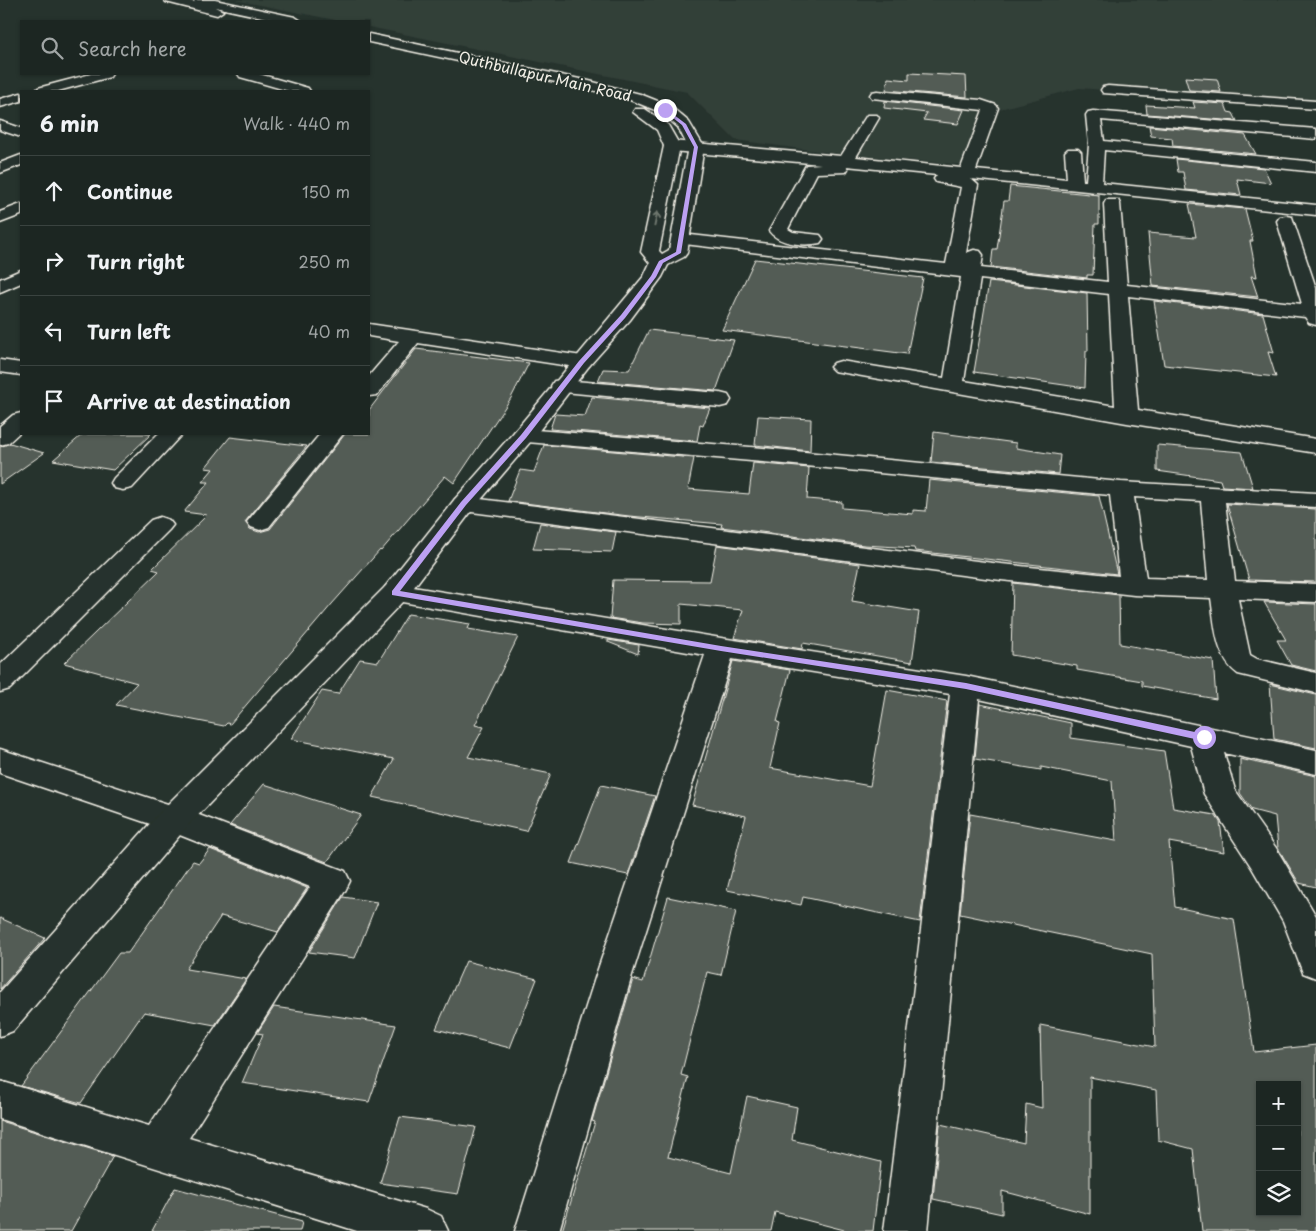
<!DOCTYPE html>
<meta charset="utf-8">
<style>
body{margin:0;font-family:"Playpen Sans",sans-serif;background:#252e2a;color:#f1f3f6}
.controls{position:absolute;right:15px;bottom:15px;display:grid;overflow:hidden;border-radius:0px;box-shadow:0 1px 4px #0004}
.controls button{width:45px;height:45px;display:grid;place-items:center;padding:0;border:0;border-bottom:1px solid #3a4340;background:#1c2622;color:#f1f3f6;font:25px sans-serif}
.stop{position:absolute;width:15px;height:15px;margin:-11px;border:4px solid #bca0f2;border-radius:50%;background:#fff}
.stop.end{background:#bca0f2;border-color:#fff;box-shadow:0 1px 5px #0008}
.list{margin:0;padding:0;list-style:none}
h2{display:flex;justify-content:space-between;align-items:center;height:65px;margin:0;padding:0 20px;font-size:21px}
h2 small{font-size:16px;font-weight:400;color:#a0a5a5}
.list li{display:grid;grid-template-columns:32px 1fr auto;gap:15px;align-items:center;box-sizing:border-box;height:70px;padding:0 20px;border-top:1px solid #3a4340}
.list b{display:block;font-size:19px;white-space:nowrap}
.list em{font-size:16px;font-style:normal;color:#a0a5a5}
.icon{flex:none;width:28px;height:28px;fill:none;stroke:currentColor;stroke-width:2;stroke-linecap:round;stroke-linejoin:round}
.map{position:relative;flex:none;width:1316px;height:1231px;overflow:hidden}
.search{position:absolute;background:#1c2622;box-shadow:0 1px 4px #0004;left:20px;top:20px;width:350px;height:55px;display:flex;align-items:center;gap:12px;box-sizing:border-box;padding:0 18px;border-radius:0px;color:#a0a5a5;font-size:19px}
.panel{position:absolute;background:#1c2622;box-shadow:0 1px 4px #0004;left:20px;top:90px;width:350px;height:345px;border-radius:0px}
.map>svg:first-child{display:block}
.built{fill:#333f39}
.building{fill:#525c55;stroke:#f4f1e8;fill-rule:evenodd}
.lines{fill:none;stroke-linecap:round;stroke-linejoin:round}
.minor-casing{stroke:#f4f1e8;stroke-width:3}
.major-casing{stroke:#f4f1e8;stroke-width:3}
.minor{fill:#26332d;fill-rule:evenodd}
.major{fill:#26332d;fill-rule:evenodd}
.oneway{stroke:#6e766e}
.route{fill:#bca0f2}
.labels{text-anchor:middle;stroke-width:4;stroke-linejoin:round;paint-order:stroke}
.far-street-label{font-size:15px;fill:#f4f1e8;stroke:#26332d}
</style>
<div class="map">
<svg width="1316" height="1231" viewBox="0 0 1316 1231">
<rect width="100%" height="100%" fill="#26332d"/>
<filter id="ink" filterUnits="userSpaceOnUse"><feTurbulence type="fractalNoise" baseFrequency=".02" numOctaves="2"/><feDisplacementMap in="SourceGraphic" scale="10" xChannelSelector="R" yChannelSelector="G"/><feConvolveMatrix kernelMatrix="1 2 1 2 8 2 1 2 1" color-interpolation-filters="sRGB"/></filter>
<g filter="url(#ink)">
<path class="built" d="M235,0H1316V106L1079,88L1000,109L966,165L853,156L735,140L687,92L369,27V21H340Z"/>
<path class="building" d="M909,73L966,76L967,97L886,90L888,78L909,80Z
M1185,77L1217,79L1221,92L1189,90Z
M885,101L964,110L958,124L923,120L927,113L884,108Z
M1193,102L1225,104L1228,112L1233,113L1237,121L1147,114L1146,105L1195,108Z
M1149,126L1245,135L1256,154L1173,146L1172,138L1151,136Z
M1176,159L1264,168L1271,183L1237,179L1241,195L1186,190L1183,172H1178Z
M1010,186L1099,195V224H1095L1093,275H1087V278L991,267L993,249H997L1004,201H1008Z
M1189,204L1245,209L1253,241H1250L1257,277L1251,276L1258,297L1153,286L1148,233L1196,237Z
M755,259L923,278L907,354L722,330Z
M989,282L1087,293L1088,351H1086L1085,388L974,372Z
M1154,301L1263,314L1274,353L1268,352L1276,377L1164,365Z
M649,330L734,340L716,391L598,381L603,369L629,370Z
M416,349L529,363L511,398L454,483L445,476L381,551L380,550L332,604L230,724L227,723L224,726L116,705L137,683L64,663L159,571L152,569L207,515L184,512L209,482H202L213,469L205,468L230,437L307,446L245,522L250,529L259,532L270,529L345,434H369V410Z
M592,397L710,408L703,426L700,425L697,441L550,429L555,414L585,416Z
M758,416L811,419L810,451L755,445Z
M934,432L1016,443V448L1060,455L1058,474L931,462Z
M83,434H151L113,470L53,460Z
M10,443L44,453L0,484V447Z
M544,445L694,458L688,489L749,494L753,463L809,468L807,499L842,502V508L913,514V510L926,511L929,480L1099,496L1117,574L915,551L914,548L864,545L721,527L722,524L629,516L508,501L520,470L534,472Z
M1157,445L1242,452L1253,488L1222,486L1220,480L1157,471Z
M1227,504L1316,509V582L1249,580Z
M540,523L616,532L612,552L533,549Z
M717,545L860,564L852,601L919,612L912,662L803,643L802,649L734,638L743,610L681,604V624L643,623L610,618L613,580L710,581Z
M1013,583L1119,595L1120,644L1213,660L1216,699L1142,686V681L1077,670V666L1011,655Z
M1264,602L1316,604V671L1291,665L1277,640H1286Z
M408,614L470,624L468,629L518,637L475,725L484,727L468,757L551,774L526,831L372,797L394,759L291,739L322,691L338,694L360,659L378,662Z
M608,640L639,645L638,654L608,642Z
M733,661L790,670L777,722L780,723L770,768L870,786L887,690L947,701L920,922L803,897L801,905L727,890L746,816L692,805Z
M1270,684L1316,695V748L1274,739Z
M980,704L1071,723V738L1164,751L1173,808L1215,815L1220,822L1224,852L1169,842L1175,907L1234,919L1254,1052L1316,1045V1231H1202L1193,1149L1158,1140L1156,1090L1090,1077V1214L1002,1191V1214L933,1199L940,1124L1024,1143L1026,1104L1042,1108L1040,1025L1155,1047L1152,954L960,914L970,814L1116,841L1112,781L1041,767V770L975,759ZM1260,1085H1297V1212H1260Z
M1240,759L1316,776V887L1299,883L1278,848L1275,816L1252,810L1240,793Z
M264,784L361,815L327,862L230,825Z
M601,785L655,796L628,875L571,863Z
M210,849L307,888L278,932L221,916L186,969L246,979L215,1025L144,1012L81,1103L21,1086L119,953H128L193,861L199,863Z
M343,897L377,902L355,958L309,952Z
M668,897L736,911L721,975L707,972L681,1075L688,1077L668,1157L731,1173L747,1096L797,1107L792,1140L881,1162L873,1231H848L775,1212L771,1231H562L595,1122L592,1121L633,979L643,982Z
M0,918L45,938L0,989Z
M466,961L537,979L510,1048L436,1029Z
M274,1007L396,1025L369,1102L242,1083L263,1034L257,1033Z
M400,1117L476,1127L458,1194L380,1183Z
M0,1121L113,1156L71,1231H0Z
M175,1188L302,1222L300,1231H152Z"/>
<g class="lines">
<g class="minor-casing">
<path id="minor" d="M91,74H112L110,77L58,91H36L38,88Z
M238,74H259L308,88L310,91H289L240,77Z
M1108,86L1316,101V109L1103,93L1101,90L1103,87Z
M877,91L981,100L996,105L998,108L976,170L1067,179L1065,152L1068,149H1078L1081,152L1083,181H1086L1089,145L1086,115L1088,112L1093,111L1316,129V139L1101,120L1104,141L1316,162V172L1104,150L1102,183L1316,205V215L971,179L978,185L966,253L974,250L980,251L983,255L981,268L1108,282L1104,204L1106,200H1118L1120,204L1127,285L1302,304L1277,221L1280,217L1286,216L1292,217L1316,288V325L1309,323L1305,317L1128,296L1138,410L1316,439V453L1127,423L834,371L830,367L834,363L841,361L944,378L961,277L676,243L673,239L676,235L682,234L946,264L961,187L936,182L934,179L937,175L846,166L848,169L846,172L817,173L788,229L793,232L820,235L823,239L820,243C806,246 779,245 769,231L806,165L821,164L672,151L667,149L664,146L667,143L672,141L841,156L867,115H877L879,118L856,157L961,168L983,110L872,98L870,95L872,92ZM980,279L1109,294L1115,406L964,381Z
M21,93V101L0,107V99Z
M0,121L21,128V137L0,130Z
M21,155V165L0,173V163Z
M21,204V215L0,223V212Z
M21,270V283L0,292V279Z
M369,324L582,356L589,358L592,362L589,366L582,368L418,343L377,395L369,396V376L399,341L369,336Z
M0,360L21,363V375L0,372Z
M562,380L720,393L728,395L731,400L728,405L720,407L554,391L551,386L554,381Z
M21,413V431L8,443L0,445V426L13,415Z
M523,429L763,448L1121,482L1316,493V507L1225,502L1235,581L1316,584V602L1238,599L1250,655L1257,659L1316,673V693L1238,674C1215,658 1215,623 1211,598L1134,595L1001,580L464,511L455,509L452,504L455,499L464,497L1001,564L1119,576L1110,495L763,462L515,441L512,436L515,431ZM1134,497L1201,501L1208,580L1146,578Z
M158,434H182L132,488L123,490L114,488L111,483L114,478Z
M320,434H343L269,527L260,530L251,527L247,522L251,517Z
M160,517L169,520L173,525L169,530L10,689L0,692V665L151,520Z
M395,584L721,638L966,676L1316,750V774L1224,753L1235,790L1276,848L1316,916V978L1303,973L1283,921L1252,868L1204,794L1191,746L979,699L928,1231H884L950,694L732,659L632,975L559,1231H515L596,975L705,655L385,599L382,593L385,587Z
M0,749L186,810L345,871L350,881L345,891L189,1138L426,1209L441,1216L448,1231H357L0,1119V1081L149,1126L310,887L162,828L0,773Z"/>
</g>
<g class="major-casing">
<path id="major" d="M164,0H185L195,2L193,0H215L295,17L301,21H280L215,7L223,11L217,15L166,2Z
M369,34L589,81L640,94L670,106L689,122L704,147L687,253L684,257L668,265L662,277L630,320L589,366L531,441L473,509L405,599L186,828L13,1031L0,1036V992L162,810L385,587L455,499L515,431L644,276L650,263L641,252L664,146L657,130L633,112L635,109H645L668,125L680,146L659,251L662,254L669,250L688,147L678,127L660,112L630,100L588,89L369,42Z"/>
</g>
<use href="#minor" class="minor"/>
<use href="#major" class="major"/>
</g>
<defs><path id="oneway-shaft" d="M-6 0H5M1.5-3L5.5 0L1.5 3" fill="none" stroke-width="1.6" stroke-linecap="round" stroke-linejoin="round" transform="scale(1.25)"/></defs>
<use class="oneway" href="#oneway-shaft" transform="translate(656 219) rotate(-78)"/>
</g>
<path class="route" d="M665,108L686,124L698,147L681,253L663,263L656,277L625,318L584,363L526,438L466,505L400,591L721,646L966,683L1204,734L1209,737L1207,740L1204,741L966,689L721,651L392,595V591L461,502L521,435L579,361L621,315L651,276L659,261L676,252L694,147L682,125L663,110Z"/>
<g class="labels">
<g class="far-street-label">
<text transform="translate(545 77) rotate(13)" y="5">Quthbullapur Main Road</text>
</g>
</g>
</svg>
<div class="controls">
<button>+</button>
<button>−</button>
<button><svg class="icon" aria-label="layers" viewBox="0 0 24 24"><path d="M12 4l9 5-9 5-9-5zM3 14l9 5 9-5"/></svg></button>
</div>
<div class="stop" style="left:1204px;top:737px"></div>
<div class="stop end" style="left:665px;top:110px"></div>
<div class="search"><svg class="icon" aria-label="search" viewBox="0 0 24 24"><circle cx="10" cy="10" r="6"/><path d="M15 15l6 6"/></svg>Search here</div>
<section class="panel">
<h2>6 min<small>Walk · 440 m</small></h2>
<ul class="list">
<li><svg class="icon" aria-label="ahead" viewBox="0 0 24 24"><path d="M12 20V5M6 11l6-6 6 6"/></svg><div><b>Continue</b></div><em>150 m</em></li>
<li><svg class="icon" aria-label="right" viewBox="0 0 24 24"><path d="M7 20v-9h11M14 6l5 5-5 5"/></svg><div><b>Turn right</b></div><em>250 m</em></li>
<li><svg class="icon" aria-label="left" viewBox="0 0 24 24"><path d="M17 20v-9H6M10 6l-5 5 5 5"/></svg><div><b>Turn left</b></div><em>40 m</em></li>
<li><svg class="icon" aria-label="arrive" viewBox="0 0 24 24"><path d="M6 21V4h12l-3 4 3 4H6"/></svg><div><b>Arrive at destination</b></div></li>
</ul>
</section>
</div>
